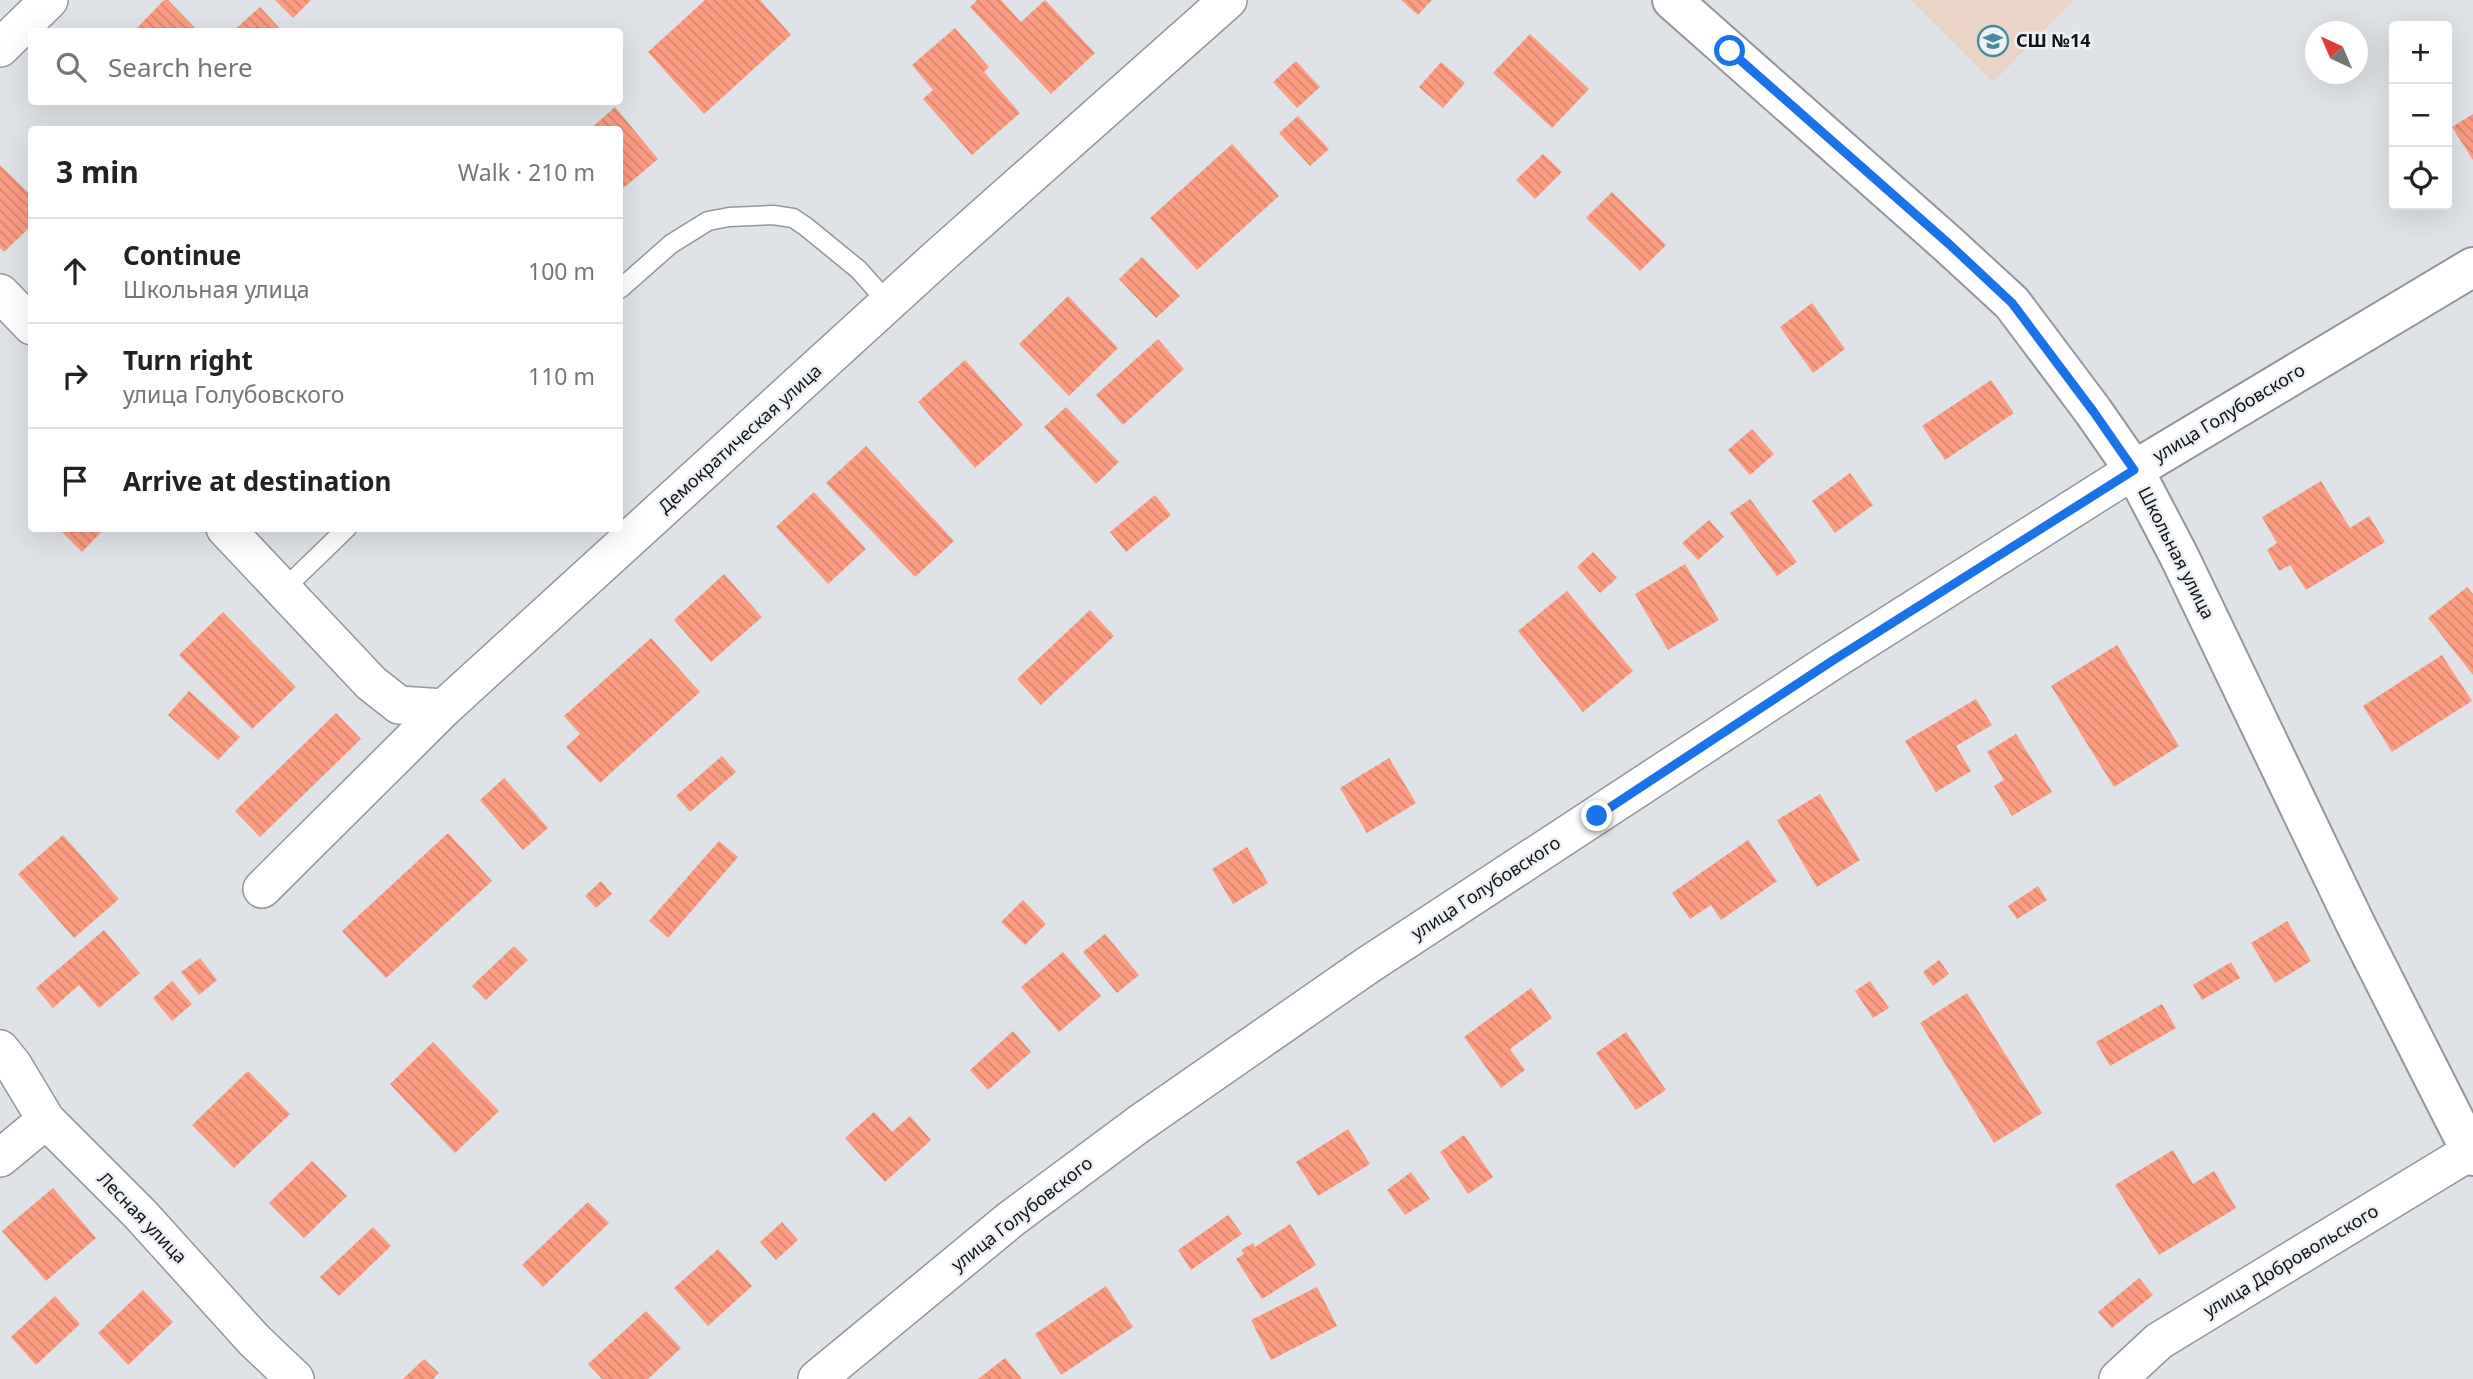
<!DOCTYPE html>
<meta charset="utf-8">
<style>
body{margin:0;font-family:"Noto Sans",sans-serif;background:#f2f2f2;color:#222}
.controls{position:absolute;right:21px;top:21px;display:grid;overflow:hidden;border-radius:7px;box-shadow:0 7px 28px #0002}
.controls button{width:63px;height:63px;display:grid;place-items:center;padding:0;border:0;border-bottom:2px solid #e0e0e0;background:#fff;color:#222;font:35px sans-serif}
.compass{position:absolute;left:2305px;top:21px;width:63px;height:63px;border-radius:50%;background:#fff;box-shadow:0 7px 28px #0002;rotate:316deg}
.stop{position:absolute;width:21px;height:21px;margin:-16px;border:5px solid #1a73e8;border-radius:50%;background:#fff}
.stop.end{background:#1a73e8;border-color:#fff;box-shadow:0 2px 7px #0008}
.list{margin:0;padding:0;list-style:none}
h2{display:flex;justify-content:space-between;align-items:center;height:91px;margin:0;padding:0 28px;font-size:30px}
h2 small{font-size:23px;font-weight:400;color:#767676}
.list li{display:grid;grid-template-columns:46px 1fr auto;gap:21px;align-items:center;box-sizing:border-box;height:105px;padding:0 28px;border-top:2px solid #e0e0e0}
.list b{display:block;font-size:26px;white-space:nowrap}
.list p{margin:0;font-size:23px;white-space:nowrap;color:#767676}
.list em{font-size:23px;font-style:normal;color:#767676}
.icon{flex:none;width:38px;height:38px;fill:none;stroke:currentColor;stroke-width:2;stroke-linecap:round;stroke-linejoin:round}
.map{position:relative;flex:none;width:2473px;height:1379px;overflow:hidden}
.search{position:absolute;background:#fff;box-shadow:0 7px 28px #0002;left:28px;top:28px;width:595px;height:77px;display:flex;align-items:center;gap:18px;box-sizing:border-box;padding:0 24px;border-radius:7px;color:#767676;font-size:26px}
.panel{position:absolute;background:#fff;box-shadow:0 7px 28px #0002;left:28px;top:126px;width:595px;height:406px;border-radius:7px}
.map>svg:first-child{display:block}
.education{fill:#ead3c7}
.building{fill:url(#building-back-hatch)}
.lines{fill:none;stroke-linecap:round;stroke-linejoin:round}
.lane-casing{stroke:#92969a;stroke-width:21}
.street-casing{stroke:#92969a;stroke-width:40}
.secondary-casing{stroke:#92969a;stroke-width:42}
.lane{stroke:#fff;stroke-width:18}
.street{stroke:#fff;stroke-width:37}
.secondary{stroke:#fff;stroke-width:38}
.route{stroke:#1a73e8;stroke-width:9}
.labels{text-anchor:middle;stroke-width:5;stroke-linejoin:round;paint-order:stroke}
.poi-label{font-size:18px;font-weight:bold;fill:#121315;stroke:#ecf0f4;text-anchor:start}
.street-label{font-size:18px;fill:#121315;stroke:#ecf0f4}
</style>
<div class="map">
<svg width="2473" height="1379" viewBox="0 0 2473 1379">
<defs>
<pattern id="building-back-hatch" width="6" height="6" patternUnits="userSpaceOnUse" patternTransform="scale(1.75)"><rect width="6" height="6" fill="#fc9c81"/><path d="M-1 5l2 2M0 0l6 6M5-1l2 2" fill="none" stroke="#d7866f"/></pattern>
</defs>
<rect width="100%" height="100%" fill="#dfe3e7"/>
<path class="education" d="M1911,0H2074L1993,82Z"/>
<path class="building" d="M164,0H168L199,32H133Z
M275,0H311L293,18Z
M705,0H760L791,35L704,114L648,52Z
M977,0H1001L1021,22L1045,0L1095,53L1051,94L970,7Z
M1401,0H1432L1418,15Z
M260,7L283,32H232Z
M955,28L989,67L984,72L1020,113L972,155L923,99L933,90L912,65Z
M1530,34L1589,89L1552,128L1493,73Z
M1296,61L1320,87L1297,108L1273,82Z
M1441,62L1465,83L1443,108L1419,87Z
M615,107L658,159L620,191V130H589Z
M2473,114V160L2452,127Z
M1298,116L1329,149L1310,166L1279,133Z
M1232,144L1279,196L1197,270L1150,218Z
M1543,154L1562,172L1535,199L1516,180Z
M0,165L32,196V225L4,252L0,248Z
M1612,192L1666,245L1640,271L1586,218Z
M1142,257L1180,296L1156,318L1119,279Z
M1068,296L1118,348L1069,396L1019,344Z
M1812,303L1845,349L1813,373L1780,327Z
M1158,339L1184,369L1123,425L1096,395Z
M965,360L1023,425L975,468L918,402Z
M1991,380L2014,413L1945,460L1922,426Z
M1066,407L1119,462L1096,484L1044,427Z
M1752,429L1774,454L1750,475L1728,450Z
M866,446L954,541L915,577L826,483Z
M1850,473L1873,505L1835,533L1812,501Z
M2321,481L2350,528L2369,516L2385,542L2306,590L2290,565L2279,571L2267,550L2277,543L2262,517Z
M814,492L866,549L828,584L776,527Z
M1155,495L1171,515L1126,552L1110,532Z
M1750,499L1797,562L1777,576L1730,513Z
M1709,520L1724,537L1698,560L1682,543Z
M58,528H105L82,552Z
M1593,552L1617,578L1600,593L1577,567Z
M1685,564L1719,620L1668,650L1635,594Z
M724,574L762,617L711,662L674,620Z
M2467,587L2473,594V675L2428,618Z
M1567,591L1633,671L1583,712L1518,631Z
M1090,610L1114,636L1041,705L1017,679Z
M223,612L296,687L252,729L179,655Z
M651,638L700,692L600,783L566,747L580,734L564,716Z
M2117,645L2179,746L2114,787L2051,686Z
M2442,655L2472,701L2392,752L2363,706Z
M189,691L240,737L218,760L168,715Z
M1976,699L1992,725L1956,746L1971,771L1936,792L1905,741Z
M336,713L361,739L260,837L235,811Z
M2016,734L2052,792L2012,816L1994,786L2004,780L1987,752Z
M722,756L736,772L690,812L676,796Z
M1389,758L1416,803L1367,833L1340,788Z
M504,778L548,828L523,850L480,800Z
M1820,794L1860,860L1817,887L1777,820Z
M448,833L492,881L386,978L342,931Z
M63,835L119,899L74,938L18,874Z
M1748,840L1777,881L1721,920L1711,905L1690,919L1672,893Z
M719,841L738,857L668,938L649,921Z
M1247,847L1268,883L1233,904L1212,869Z
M601,881L612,894L596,908L585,896Z
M2038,886L2047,900L2017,919L2008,906Z
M1023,900L1046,924L1025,945L1001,922Z
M2287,921L2311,961L2275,983L2251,943Z
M104,930L140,973L99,1008L79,985L53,1008L36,988Z
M1105,934L1139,975L1117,993L1083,952Z
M514,946L528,960L486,1000L472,986Z
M1063,952L1101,996L1059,1032L1021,987Z
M200,958L217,980L199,995L181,972Z
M1939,960L1949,974L1933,986L1923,972Z
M2231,962L2240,978L2202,1000L2193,985Z
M172,981L192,1004L172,1021L153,998Z
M1870,981L1889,1008L1873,1018L1855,991Z
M1531,988L1552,1018L1510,1049L1525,1070L1501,1088L1464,1037Z
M1967,993L2042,1113L1994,1143L1920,1023Z
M2162,1004L2176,1028L2110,1066L2096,1042Z
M1013,1031L1031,1052L988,1090L970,1070Z
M1626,1032L1666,1090L1636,1110L1596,1053Z
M433,1042L499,1111L455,1153L390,1084Z
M248,1071L290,1114L234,1168L192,1125Z
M874,1112L892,1132L910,1116L931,1140L885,1182L845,1138Z
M1348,1129L1370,1164L1318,1196L1296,1162Z
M1464,1135L1493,1177L1468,1194L1440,1152Z
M2173,1150L2193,1184L2214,1171L2236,1208L2159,1255L2115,1185Z
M312,1161L347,1196L304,1238L269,1203Z
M1411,1172L1430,1199L1405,1215L1387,1190Z
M53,1188L96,1238L46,1281L2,1231Z
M588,1202L609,1223L543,1287L522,1265Z
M1228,1215L1242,1234L1191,1270L1178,1250Z
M782,1222L798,1240L776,1260L760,1242Z
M1290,1224L1316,1265L1262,1299L1236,1259L1244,1254L1241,1250L1253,1243L1255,1247Z
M373,1227L391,1246L339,1296L320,1277Z
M718,1249L752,1286L708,1326L674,1288Z
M2139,1278L2153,1295L2112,1328L2098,1312Z
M1106,1286L1133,1327L1061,1375L1035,1334Z
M1317,1287L1337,1326L1271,1360L1251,1320Z
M143,1290L173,1322L128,1365L98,1333Z
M55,1296L80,1324L36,1365L11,1337Z
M646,1311L681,1348L648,1379H602L588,1364Z
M1005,1358L1022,1379H978Z
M424,1359L439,1373L433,1379H403Z"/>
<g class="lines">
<g class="lane-casing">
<path id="lane" d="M620,289L671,244L708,221L729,217L773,215L793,218L805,226L859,270L888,303
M283,590L347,528"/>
</g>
<g class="street-casing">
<path id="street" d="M0,48L49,0
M0,293L32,326
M225,528L371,683L399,705L444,708
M262,889L444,708L935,260L1228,0
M0,1049L13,1065L46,1120L141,1215L254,1340L295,1379
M0,1158L46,1120
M817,1379L1011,1219L1139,1124L1368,965L1832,661L2134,470
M2118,1379L2159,1341L2471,1151"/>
</g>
<g class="secondary-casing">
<path id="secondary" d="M1672,0L1949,245L2012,303L2093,411L2134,470L2179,556L2356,925L2473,1156
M2134,470L2473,267"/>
</g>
<use href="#lane" class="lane"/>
<use href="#street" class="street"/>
<use href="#secondary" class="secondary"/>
</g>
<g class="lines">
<path class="route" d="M1597,816L1832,661L2134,470L2093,411L2012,303L1949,244L1730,51"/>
</g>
<defs>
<g id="school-ring" transform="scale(1.575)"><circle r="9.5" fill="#ecf0f4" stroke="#478a9a" stroke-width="1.5"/><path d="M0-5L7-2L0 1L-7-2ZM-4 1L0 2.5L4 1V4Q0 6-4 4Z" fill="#478a9a"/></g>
</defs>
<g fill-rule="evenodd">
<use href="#school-ring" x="1993" y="41"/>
</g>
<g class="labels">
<g class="poi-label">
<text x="2016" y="47">СШ №14</text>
</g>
<g class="street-label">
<text transform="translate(2229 413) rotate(-31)" y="6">улица Голубовского</text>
<text transform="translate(740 439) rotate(-42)" y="6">Демократическая улица</text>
<text transform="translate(2176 553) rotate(63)" y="6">Школьная улица</text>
<text transform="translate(1486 888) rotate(-33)" y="6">улица Голубовского</text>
<text transform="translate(1022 1214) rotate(-38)" y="6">улица Голубовского</text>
<text transform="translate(142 1218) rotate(46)" y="6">Лесная улица</text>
<text transform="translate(2291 1261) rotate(-31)" y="6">улица Добровольского</text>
</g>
</g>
</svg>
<div class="controls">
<button>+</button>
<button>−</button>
<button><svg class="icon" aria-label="locate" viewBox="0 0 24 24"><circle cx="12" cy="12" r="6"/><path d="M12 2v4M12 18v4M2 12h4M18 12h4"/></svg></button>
</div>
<svg class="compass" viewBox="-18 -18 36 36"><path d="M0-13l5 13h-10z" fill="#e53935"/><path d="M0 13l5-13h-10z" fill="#767676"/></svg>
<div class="stop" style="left:1730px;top:51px"></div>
<div class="stop end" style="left:1597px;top:816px"></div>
<div class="search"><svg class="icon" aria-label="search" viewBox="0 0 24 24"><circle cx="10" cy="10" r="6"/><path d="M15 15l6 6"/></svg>Search here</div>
<section class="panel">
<h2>3 min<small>Walk · 210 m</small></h2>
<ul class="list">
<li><svg class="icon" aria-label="ahead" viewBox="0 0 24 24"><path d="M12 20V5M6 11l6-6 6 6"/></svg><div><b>Continue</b><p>Школьная улица</p></div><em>100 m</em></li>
<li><svg class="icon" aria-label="right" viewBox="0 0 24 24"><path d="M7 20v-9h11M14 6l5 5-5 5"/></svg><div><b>Turn right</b><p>улица Голубовского</p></div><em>110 m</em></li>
<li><svg class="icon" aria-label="arrive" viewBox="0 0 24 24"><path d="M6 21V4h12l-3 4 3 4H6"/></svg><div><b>Arrive at destination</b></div></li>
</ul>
</section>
</div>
